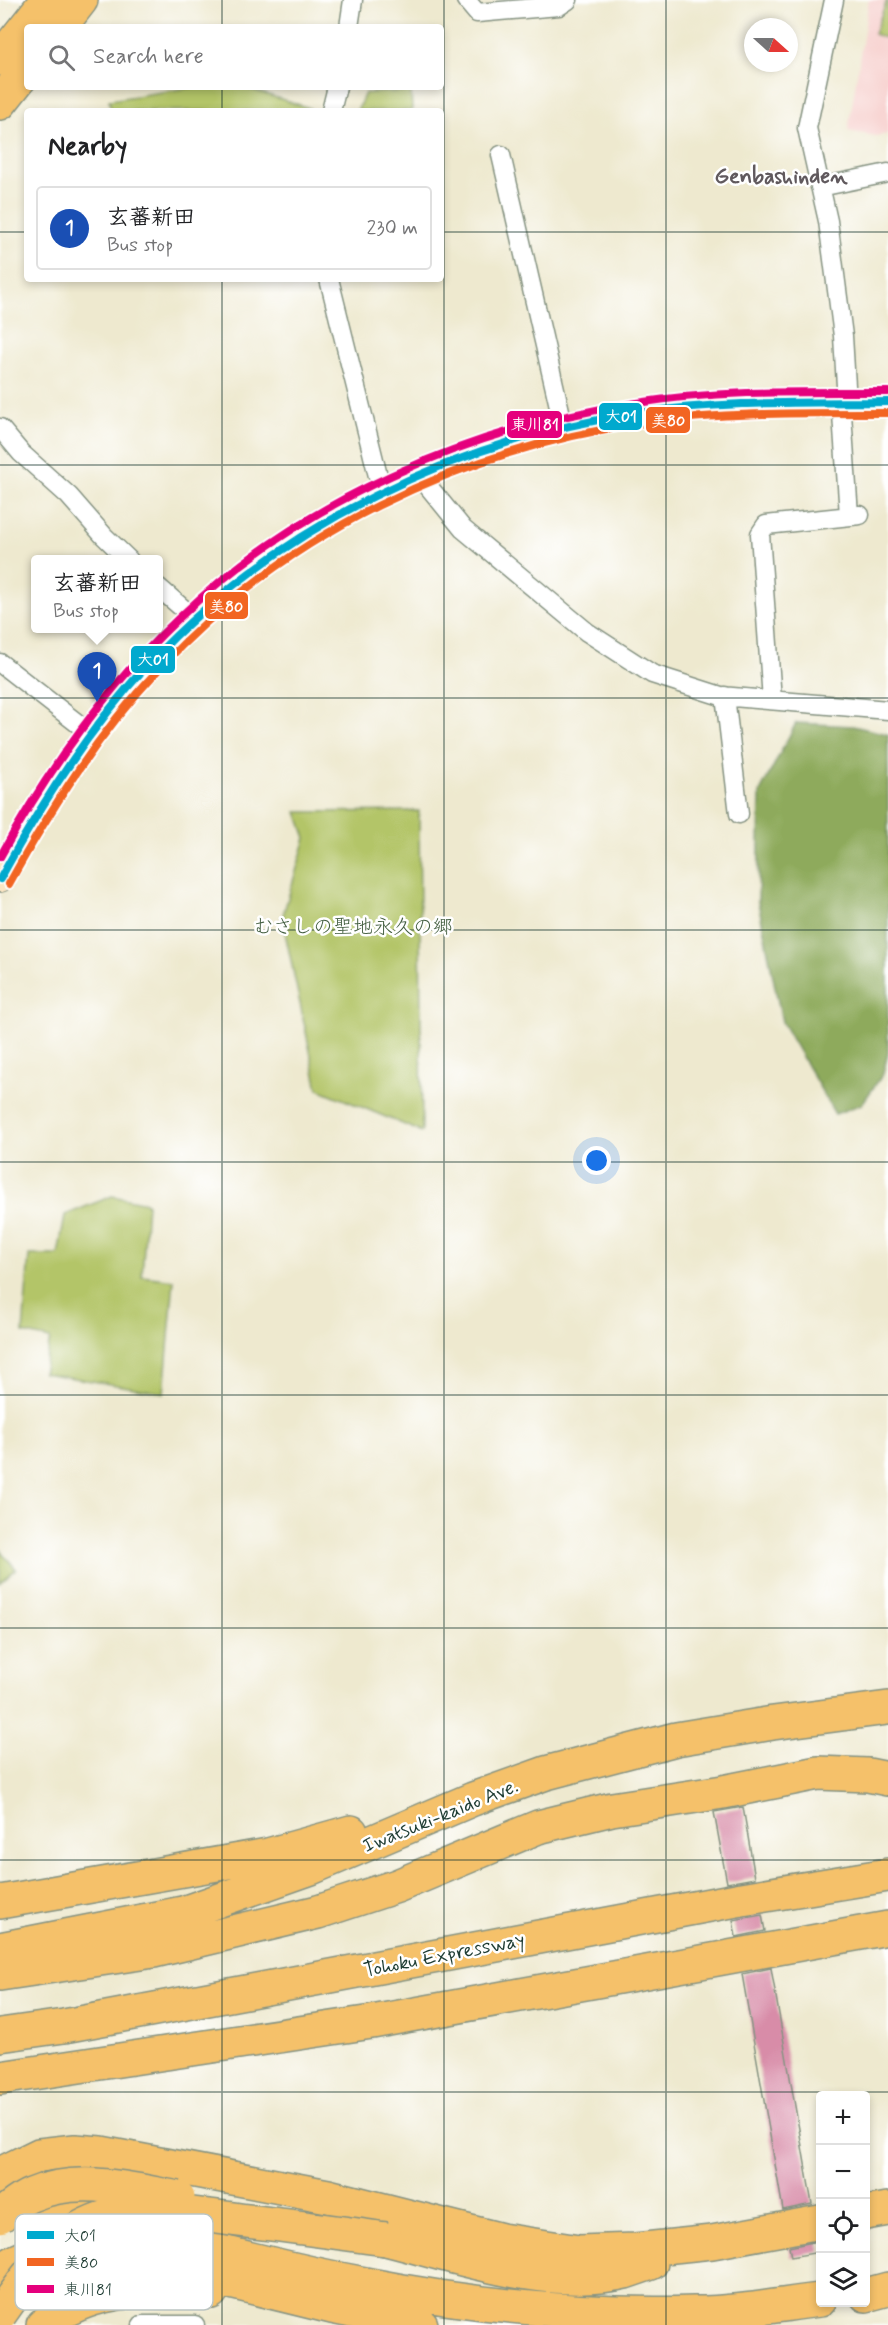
<!DOCTYPE html>
<meta charset="utf-8">
<style>
body{margin:0;font-family:Mynerve,"Klee One",sans-serif;background:#f6f6f6;color:#202124}
.controls{position:absolute;right:18px;bottom:18px;display:grid;overflow:hidden;border-radius:6px;box-shadow:0 3px 9px #0003}
.controls button{width:54px;height:54px;display:grid;place-items:center;padding:0;border:0;border-bottom:2px solid #e0e0e0;background:#fff;color:#202124;font:30px sans-serif}
.compass{position:absolute;left:744px;top:18px;width:54px;height:54px;border-radius:50%;background:#fff;box-shadow:0 3px 9px #0003;rotate:111deg}
.you{position:absolute;left:597px;top:1161px;width:21px;height:21px;margin:-15px;border:4px solid #fff;border-radius:50%;background:#1a73e8;box-shadow:0 0 0 9px #1a73e833}
.badge{display:grid;place-items:center;width:39px;height:39px;border-radius:50%;background:#d1495b;color:#fff;font-size:20px;font-weight:700}
.pin{position:absolute;translate:-50% -50px;filter:drop-shadow(0 2px 3px #0008)}
.pin::after{content:'';position:absolute;top:32px;width:21px;height:18px;background:inherit;clip-path:polygon(0 0,100% 0,50% 100%)}
.popup{position:absolute;left:31px;top:555px;width:132px;height:78px;box-sizing:border-box;display:grid;place-content:center;border-radius:6px;background:#fff;filter:drop-shadow(0 2px 4px #0005);font-size:20px;white-space:nowrap;color:#757577}
.popup b{font-size:22px;color:#202124}
.popup::after{content:'';position:absolute;left:50%;top:100%;margin-left:-12px;border:12px solid transparent;border-top-color:#fff}
.list{margin:0;padding:0;list-style:none}
h2{display:flex;justify-content:space-between;align-items:center;height:78px;margin:0;padding:0 24px;font-size:26px}
h2 small{font-size:20px;font-weight:400;color:#757577}
.list li{display:grid;grid-template-columns:39px 1fr auto;gap:18px;align-items:center;box-sizing:border-box;height:84px;margin:0 12px 12px;padding:0 12px;border:2px solid #e0e0e0;border-radius:6px}
.list b{display:block;font-size:22px;white-space:nowrap}
.list p{margin:0;font-size:20px;white-space:nowrap;color:#757577}
.list em{font-size:20px;font-style:normal;color:#757577}
.icon{flex:none;width:33px;height:33px;fill:none;stroke:currentColor;stroke-width:2;stroke-linecap:round;stroke-linejoin:round}
.map{position:relative;flex:none;width:888px;height:2325px;overflow:hidden}
.search{position:absolute;background:#fff;box-shadow:0 3px 9px #0003;left:24px;top:24px;width:420px;height:66px;display:flex;align-items:center;gap:15px;box-sizing:border-box;padding:0 21px;border-radius:6px;color:#757577;font-size:22px}
.panel{position:absolute;background:#fff;box-shadow:0 3px 9px #0003;left:24px;top:108px;width:420px;height:174px;border-radius:6px}
.map>svg:first-child{display:block}
.built{fill:#f7d0ce}
.green{fill:#b3c568;stroke:#69814e;stroke-width:1.5}
.forest{fill:#8eaa5c;stroke:#567448;stroke-width:1.5}
.building{fill:#d88ca8}
.lines{fill:none;stroke-linecap:round;stroke-linejoin:round}
.street-casing{stroke:#869382;stroke-width:21}
.secondary-casing{stroke:#869382;stroke-width:28}
.highway-casing{stroke:#869382;stroke-width:36}
.street{stroke:#fff;stroke-width:18}
.secondary{stroke:#fbe6c4;stroke-width:26}
.highway{stroke:#f5c16b;stroke-width:33}
.highway-bridge-casing{stroke:#869382;stroke-width:36;stroke-linecap:butt}
.highway-bridge{stroke:#f5c16b;stroke-width:33}
.bus-1-casing{stroke:#fff;stroke-width:12}
.bus-2-casing{stroke:#fff;stroke-width:12}
.bus-3-casing{stroke:#fff;stroke-width:12}
.bus-1{stroke:#00a9ce;stroke-width:8}
.bus-2{stroke:#f26522;stroke-width:8}
.bus-3{stroke:#e5007d;stroke-width:8}
.grid{fill:none;stroke:#1f3d34;stroke-width:1.5;stroke-opacity:0.55}
.labels{text-anchor:middle;stroke-width:5;stroke-linejoin:round;paint-order:stroke}
.park-label{font-size:20px;fill:#445f41;stroke:#fff}
.street-label{font-size:20px;fill:#1f3d34;stroke:#fff}
.quarter-label{font-size:22px;font-weight:bold;fill:#60595d;stroke:#fff}
.key{fill:#fff;stroke:#bcc5c2;stroke-width:1.5}
.key-label{font-size:16px;fill:#1f3d34}
.line-badge{stroke:#fff;stroke-width:2}
.badge-label{font-size:16px;text-anchor:middle;font-weight:bold;fill:#fff}
</style>
<div class="map">
<svg width="888" height="2325" viewBox="0 0 888 2325">
<rect width="100%" height="100%" fill="#fff"/>
<filter id="ink" filterUnits="userSpaceOnUse"><feTurbulence type="fractalNoise" baseFrequency=".0167" numOctaves="2"/><feDisplacementMap in="SourceGraphic" scale="12" xChannelSelector="R" yChannelSelector="G"/><feConvolveMatrix kernelMatrix="1 2 1 2 8 2 1 2 1" color-interpolation-filters="sRGB"/></filter>
<filter id="wash" filterUnits="userSpaceOnUse"><feTurbulence type="fractalNoise" baseFrequency=".008" numOctaves="4" result="noise"/><feDisplacementMap in="SourceGraphic" scale="24" xChannelSelector="R" yChannelSelector="G"/><feGaussianBlur stdDeviation="1.35" result="paint"/><feColorMatrix in="noise" values="0 0 0 0 0 0 0 0 0 0 0 0 0 0 0 0 0 1.4 0 .05"/><feComposite in="paint" operator="in"/></filter>
<g filter="url(#wash)">
<rect width="100%" height="100%" fill="#eee9cf"/>
<path class="built" d="M869,0H888V134L876,136L848,131Z"/>
<path class="green" d="M887,0H888V39L874,34Z
M193,87H243L309,108L312,111H111L109,100Z
M411,91L412,111H357L365,93Z
M419,811L422,1132L318,1089L282,918L306,838L297,812Z
M112,1196L147,1203L142,1276L174,1280L164,1393L43,1373L50,1339L23,1333L29,1255H58L65,1215Z
M0,1550L16,1569L0,1583Z"/>
<path class="forest" d="M796,723L853,726L888,734V1053L883,1074L862,1104L835,1114L782,1022L758,902L760,792Z"/>
<g id="blocks">
<path class="building" d="M743,1807L755,1878L727,1883L714,1812Z
M762,1915L765,1931L736,1937L733,1920Z
M771,1968L812,2204L783,2210L742,1974Z
M818,2241L820,2252L791,2257L789,2247Z"/>
</g>
</g>
<g filter="url(#ink)">
<use href="#blocks" fill-opacity="0" stroke="#869382" stroke-width="1.5"/>
<g class="lines">
<g class="street-casing">
<path id="street" d="M466,0L477,13L559,6L568,0
M834,0L807,128L828,221L843,336L847,403L842,414L849,515
M349,27L353,0
M331,111L337,87
M501,155L564,428
M820,187L888,173
M329,279L382,492
M0,428L21,453L69,496L104,536L129,560
M419,475L463,529L587,632L652,674L721,696L888,710
M158,587L195,619
M0,663L90,733
M725,696L739,814
M772,700L760,534L766,525L860,515
M142,2325H195"/>
</g>
<g class="secondary-casing">
<path id="secondary" d="M0,879C64,756 153,639 267,559C336,510 413,474 494,448C549,431 605,416 662,410C737,401 813,403 888,402"/>
</g>
<g class="highway-casing">
<path id="highway" d="M60,27L81,0
M0,59L47,0
M0,103L27,69
M0,1902L268,1855L351,1832
M0,1949L183,1913L311,1868L473,1799L546,1773L676,1739L773,1723L888,1708
M0,1974L154,1951L318,1912L397,1886L538,1827L612,1809L723,1792L818,1773L868,1775L888,1779
M0,2035L64,2026L742,1899L888,1875
M0,2078L372,2022L888,1928
M0,2174L39,2155L75,2151L101,2153L328,2196L502,2240L579,2252L635,2250L712,2242L820,2222
M5,2196C126,2225 247,2262 370,2285C476,2306 586,2316 694,2313C737,2313 778,2305 820,2300
M866,2213L888,2209
M386,2239C458,2257 551,2290 625,2272C634,2269 643,2266 651,2263
M0,2272C30,2246 72,2249 108,2252L332,2307L421,2325
M866,2295L888,2289
M43,2325C90,2287 153,2287 211,2292"/>
</g>
<use href="#street" class="street"/>
<use href="#secondary" class="secondary"/>
<use href="#highway" class="highway"/>
<g class="highway-bridge-casing">
<path id="highway-bridge" d="M0,2216C10,2209 20,2199 31,2195C78,2175 130,2189 178,2198
M0,2314C23,2281 45,2249 80,2228C131,2198 200,2216 255,2222C299,2227 342,2233 386,2239"/>
</g>
<use href="#highway-bridge" class="highway-bridge"/>
<g class="bus-1-casing">
<path id="bus-1" d="M0,879C42,802 90,727 150,662C278,526 456,439 640,413C722,401 805,403 888,402"/>
</g>
<g class="bus-2-casing">
<path id="bus-2" d="M9,884C51,808 98,734 158,670C283,534 460,449 643,423C724,412 806,413 888,413"/>
</g>
<g class="bus-3-casing">
<path id="bus-3" d="M0,857C48,770 106,687 179,618C302,500 469,428 637,403C720,390 804,392 888,392"/>
</g>
<use href="#bus-1" class="bus-1"/>
<use href="#bus-2" class="bus-2"/>
<use href="#bus-3" class="bus-3"/>
</g>
</g>
<path class="grid" d="M222,0V27M444,0V2325M666,0V2325M222,87V111M0,232H27M441,232H888M222,279V2325M0,465H888M0,698H888M0,930H888M0,1162H888M0,1395H888M0,1628H888M0,1860H888M0,2092H888"/>
<g class="labels">
<g class="park-label">
<text x="353" y="933">むさしの聖地永久の郷</text>
</g>
<g class="street-label">
<text transform="translate(440 1815) rotate(-22)" y="7">Iwatsuki-kaido Ave.</text>
<text transform="translate(444 1954) rotate(-11)" y="7">Tohoku Expressway</text>
</g>
<g class="quarter-label">
<text x="781" y="183">Genbashinden</text>
</g>
</g>
<rect x="15" y="2214" width="198" height="96" rx="9" class="key"/>
<rect x="27" y="2231" width="27" height="8" fill="#00a9ce"/>
<rect x="27" y="2258" width="27" height="8" fill="#f26522"/>
<rect x="27" y="2285" width="27" height="8" fill="#e5007d"/>
<g class="key-label">
<text x="64" y="2241">大01</text>
<text x="64" y="2268">美80</text>
<text x="64" y="2295">東川81</text>
</g>
<g class="line-badge">
<rect x="598" y="402" width="45" height="29" rx="6" fill="#00a9ce"/>
<rect x="645" y="406" width="46" height="28" rx="6" fill="#f26522"/>
<rect x="506" y="410" width="57" height="29" rx="6" fill="#e5007d"/>
<rect x="204" y="591" width="45" height="29" rx="6" fill="#f26522"/>
<rect x="130" y="645" width="46" height="29" rx="6" fill="#00a9ce"/>
</g>
<g class="badge-label">
<text x="621" y="422">大01</text>
<text x="668" y="426">美80</text>
<text x="535" y="430">東川81</text>
<text x="226" y="612">美80</text>
<text x="153" y="665">大01</text>
</g>
</svg>
<div class="controls">
<button>+</button>
<button>−</button>
<button><svg class="icon" aria-label="locate" viewBox="0 0 24 24"><circle cx="12" cy="12" r="6"/><path d="M12 2v4M12 18v4M2 12h4M18 12h4"/></svg></button>
<button><svg class="icon" aria-label="layers" viewBox="0 0 24 24"><path d="M12 4l9 5-9 5-9-5zM3 14l9 5 9-5"/></svg></button>
</div>
<svg class="compass" viewBox="-18 -18 36 36"><path d="M0-13l5 13h-10z" fill="#e53935"/><path d="M0 13l5-13h-10z" fill="#757577"/></svg>
<div class="you"></div>
<div class="pin badge" style="left:97px;top:702px;background:#1a4fb4">1</div>
<div class="popup"><b>玄蕃新田</b>Bus stop</div>
<div class="search"><svg class="icon" aria-label="search" viewBox="0 0 24 24"><circle cx="10" cy="10" r="6"/><path d="M15 15l6 6"/></svg>Search here</div>
<section class="panel">
<h2>Nearby<small></small></h2>
<ul class="list">
<li><span class="badge" style="background:#1a4fb4">1</span><div><b>玄蕃新田</b><p>Bus stop</p></div><em>230 m</em></li>
</ul>
</section>
</div>
